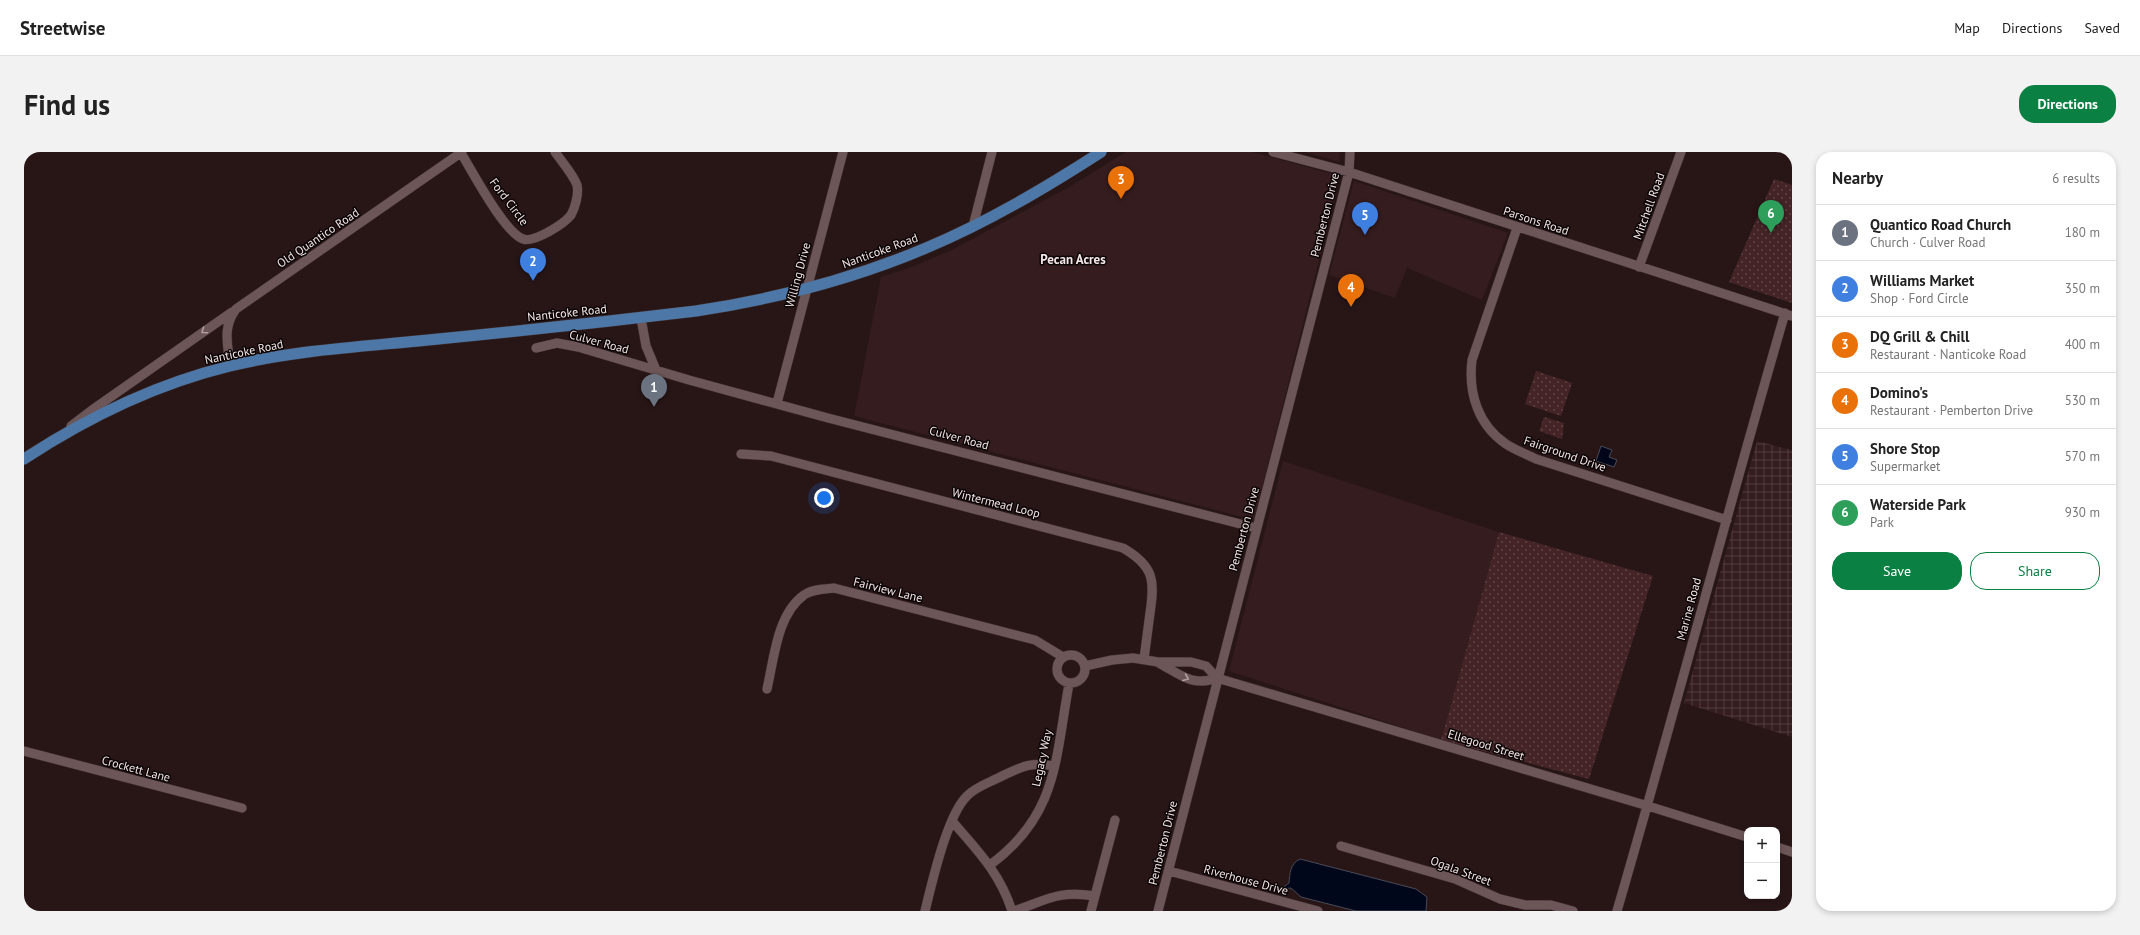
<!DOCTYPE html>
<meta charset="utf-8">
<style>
body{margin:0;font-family:"PT Sans",sans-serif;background:#f2f2f2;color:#222}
.controls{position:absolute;right:12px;bottom:12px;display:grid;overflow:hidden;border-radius:8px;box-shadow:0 2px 6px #0003}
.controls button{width:36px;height:36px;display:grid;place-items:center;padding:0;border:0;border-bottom:1px solid #e0e0e0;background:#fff;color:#222;font:20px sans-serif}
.you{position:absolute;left:800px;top:346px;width:14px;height:14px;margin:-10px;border:3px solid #fff;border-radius:50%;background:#1a73e8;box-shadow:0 0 0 6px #1a73e833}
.badge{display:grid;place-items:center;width:26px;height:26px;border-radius:50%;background:#0b8043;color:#fff;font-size:13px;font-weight:700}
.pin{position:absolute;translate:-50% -33px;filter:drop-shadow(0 1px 2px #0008)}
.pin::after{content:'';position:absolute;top:21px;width:14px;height:12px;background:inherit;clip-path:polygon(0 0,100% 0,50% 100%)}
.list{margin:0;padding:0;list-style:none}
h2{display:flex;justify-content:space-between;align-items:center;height:52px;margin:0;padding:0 16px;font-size:17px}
h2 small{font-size:13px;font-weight:400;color:#767676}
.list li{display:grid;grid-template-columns:26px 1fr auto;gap:12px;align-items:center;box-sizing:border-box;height:56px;padding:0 16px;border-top:1px solid #e0e0e0}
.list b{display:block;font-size:15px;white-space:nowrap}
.list p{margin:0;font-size:13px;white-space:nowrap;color:#767676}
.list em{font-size:13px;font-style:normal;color:#767676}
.actions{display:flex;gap:8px;padding:12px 16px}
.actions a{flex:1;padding:9px 0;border:1px solid #0b8043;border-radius:16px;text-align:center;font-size:14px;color:#0b8043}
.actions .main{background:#0b8043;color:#fff}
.map{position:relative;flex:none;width:1768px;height:759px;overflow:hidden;border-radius:16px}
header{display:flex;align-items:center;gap:24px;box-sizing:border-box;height:56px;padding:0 20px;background:#fff;border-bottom:1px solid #e0e0e0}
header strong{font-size:19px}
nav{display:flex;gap:22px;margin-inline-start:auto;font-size:14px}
.intro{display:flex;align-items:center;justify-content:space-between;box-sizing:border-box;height:96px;padding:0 24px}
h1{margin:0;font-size:28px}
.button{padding:10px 18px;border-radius:16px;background:#0b8043;color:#fff;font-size:14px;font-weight:700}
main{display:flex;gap:24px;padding:0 24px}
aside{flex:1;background:#fff;border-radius:16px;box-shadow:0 2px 6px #0003}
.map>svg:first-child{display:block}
.built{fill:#351c1e}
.industrial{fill:url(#industrial-grid)}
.park{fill:url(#park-dots)}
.water{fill:#00071b;stroke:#494a58}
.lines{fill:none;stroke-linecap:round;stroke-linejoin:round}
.minor-casing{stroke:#3e3030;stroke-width:10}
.major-casing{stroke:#3e3030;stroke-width:12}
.minor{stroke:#6d5657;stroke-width:9}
.major{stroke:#4d77a6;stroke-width:11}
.oneway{stroke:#b09e9e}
.labels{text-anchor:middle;stroke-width:3;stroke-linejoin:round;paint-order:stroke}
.street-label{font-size:12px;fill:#f4e6e6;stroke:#0b0505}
.neighbourhood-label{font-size:13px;font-weight:bold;fill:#f4e6e6;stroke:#0b0505}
</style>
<header>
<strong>Streetwise</strong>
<nav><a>Map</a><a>Directions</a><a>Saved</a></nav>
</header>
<div class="intro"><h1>Find us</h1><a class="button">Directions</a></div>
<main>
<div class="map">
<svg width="1768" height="759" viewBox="0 0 1768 759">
<defs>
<pattern id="industrial-grid" width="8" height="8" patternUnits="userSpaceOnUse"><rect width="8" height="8" fill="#351c1e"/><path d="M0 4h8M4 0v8" fill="none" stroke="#533d3f"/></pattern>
<pattern id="park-dots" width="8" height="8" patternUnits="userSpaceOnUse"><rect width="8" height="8" fill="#442426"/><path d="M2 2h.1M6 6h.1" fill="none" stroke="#604446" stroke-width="1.8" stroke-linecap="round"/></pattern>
</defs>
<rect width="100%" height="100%" fill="#281617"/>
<path class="built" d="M1102,0H1228L1316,24L1230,368L830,264L857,125L885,116L928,98L1047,34Z
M1281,0H1316L1315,10Z
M1330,29L1484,81L1458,148L1383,116L1371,146L1305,123Z
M1259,309L1475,380L1417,588L1205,519Z"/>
<path class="industrial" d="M1733,289L1768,298V585L1660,551Z"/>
<path class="park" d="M1750,27L1768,33V151L1705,130Z
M1512,219L1548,231L1537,264L1501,252Z
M1520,265L1540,271L1538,287L1515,279Z
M1475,380L1629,424L1565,627L1417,588Z"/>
<path class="water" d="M1577,294L1588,298L1585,305L1593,308L1590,315L1572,309Z
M1276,707L1392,737L1403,745L1402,759H1332L1277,745L1267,736L1257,737L1265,731C1266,721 1266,712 1276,707Z"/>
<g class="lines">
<g class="minor-casing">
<path id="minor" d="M1249,0L1325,20L1768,164
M437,1C448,19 480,80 499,87C510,91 540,72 547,63C551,56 555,42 553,33C549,22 538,10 531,0
M949,74L968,0
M1493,76L1448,208C1444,241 1454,273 1482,292C1491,298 1502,302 1512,307L1703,368
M1615,115L1657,0
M617,166L622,194L632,218
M512,196L533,191L554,195L665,228L804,266L1232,376
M206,214C204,192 198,176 212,157L438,0
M753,251L819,0
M47,274L68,258L208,160
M717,302L747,304L1099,396C1130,414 1131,428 1126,461C1124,476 1122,492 1120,507
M1033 517a14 14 0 1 1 28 0a14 14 0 1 1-28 0Z
M1135,511C1157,523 1168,535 1193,526
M1061,514L1088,508L1109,506L1134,510H1167L1182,514L1193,526L1624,654L1723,685
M743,537C750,507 753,462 780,443C788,437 800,437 810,436L1011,488L1039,505
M0,599L218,656
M928,669C953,698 976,721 988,759
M1317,694L1431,727L1476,747L1501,753H1527L1549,759
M1753,695L1768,700
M966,713C1034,663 1031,608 1045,532
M1145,719L1294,759
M901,759C908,731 923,663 943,644C951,635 967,630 978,624C999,614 1007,610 1030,614
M990,759C1023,748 1034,738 1071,744
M1067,759L1091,668
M1134,759L1325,20L1326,0
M1593,759C1651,560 1703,360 1761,161"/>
</g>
<g class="major-casing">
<path id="major" d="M0,307C64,265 132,232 206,214C267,199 332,195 394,189C487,180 580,170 672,159C751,147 829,127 902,96C964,70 1021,36 1077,0"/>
</g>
<use href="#minor" class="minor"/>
<use href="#major" class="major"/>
</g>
<defs><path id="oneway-chevron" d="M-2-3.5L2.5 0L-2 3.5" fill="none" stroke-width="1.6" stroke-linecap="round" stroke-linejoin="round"/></defs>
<g class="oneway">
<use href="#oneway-chevron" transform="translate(180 179) rotate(145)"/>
<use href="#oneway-chevron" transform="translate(1162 526) rotate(23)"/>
</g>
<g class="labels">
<g class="street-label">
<text transform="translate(485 50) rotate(53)" y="4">Ford Circle</text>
<text transform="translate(1625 54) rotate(-70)" y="4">Mitchell Road</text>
<text transform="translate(1301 63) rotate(-76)" y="4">Pemberton Drive</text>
<text transform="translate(1512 69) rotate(18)" y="4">Parsons Road</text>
<text transform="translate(294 86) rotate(-34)" y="4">Old Quantico Road</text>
<text transform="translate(856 99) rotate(-20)" y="4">Nanticoke Road</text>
<text transform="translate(774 123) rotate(-75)" y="4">Willing Drive</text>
<text transform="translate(543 161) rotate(-6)" y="4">Nanticoke Road</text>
<text transform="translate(575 190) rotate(15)" y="4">Culver Road</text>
<text transform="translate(220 200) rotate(-12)" y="4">Nanticoke Road</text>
<text transform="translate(935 286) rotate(15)" y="4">Culver Road</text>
<text transform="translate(1541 302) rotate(19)" y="4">Fairground Drive</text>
<text transform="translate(972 351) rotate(14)" y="4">Wintermead Loop</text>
<text transform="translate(1220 377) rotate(-75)" y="4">Pemberton Drive</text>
<text transform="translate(864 438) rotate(14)" y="4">Fairview Lane</text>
<text transform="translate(1665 457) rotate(-75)" y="4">Marine Road</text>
<text transform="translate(1462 593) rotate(17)" y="4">Ellegood Street</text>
<text transform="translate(1018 606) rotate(-78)" y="4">Legacy Way</text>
<text transform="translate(112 617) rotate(15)" y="4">Crockett Lane</text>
<text transform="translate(1139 691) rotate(-76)" y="4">Pemberton Drive</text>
<text transform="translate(1437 719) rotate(20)" y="4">Ogala Street</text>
<text transform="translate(1222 728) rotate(15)" y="4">Riverhouse Drive</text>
</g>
<g class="neighbourhood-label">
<text x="1049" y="112">Pecan Acres</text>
</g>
</g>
</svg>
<div class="controls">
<button>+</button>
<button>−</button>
</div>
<div class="you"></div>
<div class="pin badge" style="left:630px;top:255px;background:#6b7280">1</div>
<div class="pin badge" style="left:509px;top:129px;background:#3f7fe0">2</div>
<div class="pin badge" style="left:1097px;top:47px;background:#e8710a">3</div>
<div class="pin badge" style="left:1327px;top:155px;background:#e8710a">4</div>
<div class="pin badge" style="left:1341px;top:83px;background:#3f7fe0">5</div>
<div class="pin badge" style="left:1747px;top:81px;background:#2e9e5b">6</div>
</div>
<aside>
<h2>Nearby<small>6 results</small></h2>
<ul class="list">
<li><span class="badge" style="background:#6b7280">1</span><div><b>Quantico Road Church</b><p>Church · Culver Road</p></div><em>180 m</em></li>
<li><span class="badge" style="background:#3f7fe0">2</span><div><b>Williams Market</b><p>Shop · Ford Circle</p></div><em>350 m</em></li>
<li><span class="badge" style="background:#e8710a">3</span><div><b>DQ Grill &amp; Chill</b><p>Restaurant · Nanticoke Road</p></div><em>400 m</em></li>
<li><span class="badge" style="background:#e8710a">4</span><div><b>Domino's</b><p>Restaurant · Pemberton Drive</p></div><em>530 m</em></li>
<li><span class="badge" style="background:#3f7fe0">5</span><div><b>Shore Stop</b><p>Supermarket</p></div><em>570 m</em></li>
<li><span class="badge" style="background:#2e9e5b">6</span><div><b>Waterside Park</b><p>Park</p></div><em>930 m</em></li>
</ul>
<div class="actions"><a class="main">Save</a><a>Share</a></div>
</aside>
</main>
